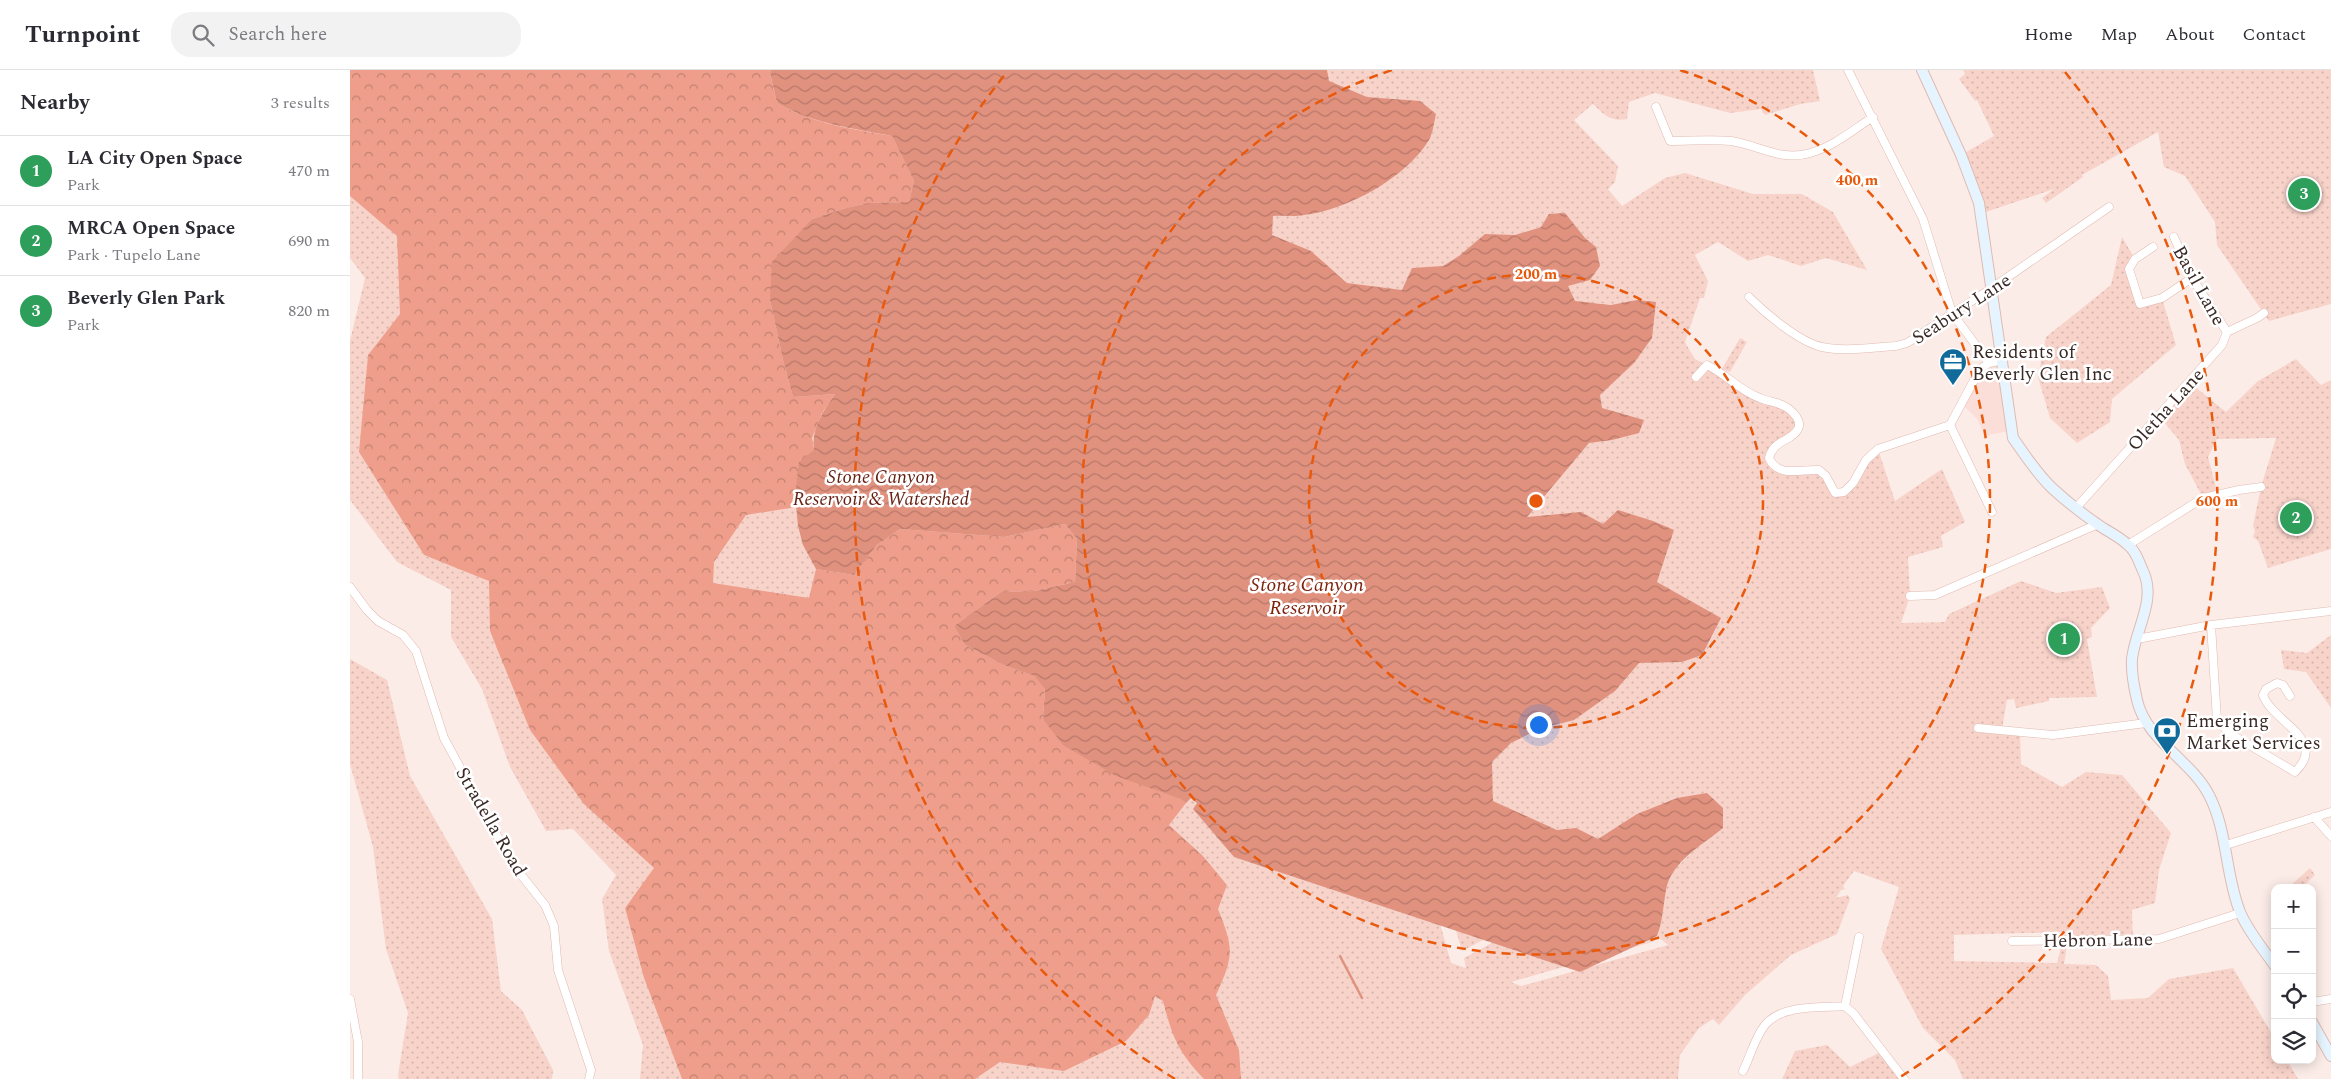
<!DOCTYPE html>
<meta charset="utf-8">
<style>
body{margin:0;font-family:Spectral,serif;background:#f2f2f3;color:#2b2b33}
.controls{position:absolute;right:15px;bottom:15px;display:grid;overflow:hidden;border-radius:10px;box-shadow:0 2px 12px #0003}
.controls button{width:45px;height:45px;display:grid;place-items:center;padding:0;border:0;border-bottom:1px solid #e1e1e2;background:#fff;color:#2b2b33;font:25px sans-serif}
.you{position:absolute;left:1188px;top:654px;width:18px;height:18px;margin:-12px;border:4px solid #fff;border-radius:50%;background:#1a73e8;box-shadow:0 0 0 8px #1a73e833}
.badge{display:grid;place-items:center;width:32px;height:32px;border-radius:50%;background:#111827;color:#fff;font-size:16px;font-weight:700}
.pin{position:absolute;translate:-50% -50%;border:2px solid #fff;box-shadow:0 1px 5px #0006}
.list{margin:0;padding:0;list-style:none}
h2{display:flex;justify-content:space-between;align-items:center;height:65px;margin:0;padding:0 20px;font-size:21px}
h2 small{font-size:16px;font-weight:400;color:#7c7c81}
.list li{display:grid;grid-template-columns:32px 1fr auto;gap:15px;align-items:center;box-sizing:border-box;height:70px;padding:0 20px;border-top:1px solid #e1e1e2}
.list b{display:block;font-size:19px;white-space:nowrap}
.list p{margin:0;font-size:16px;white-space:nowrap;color:#7c7c81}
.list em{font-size:16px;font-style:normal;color:#7c7c81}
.icon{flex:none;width:28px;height:28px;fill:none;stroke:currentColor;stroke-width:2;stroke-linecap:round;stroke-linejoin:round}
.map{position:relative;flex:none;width:1981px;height:1009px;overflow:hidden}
header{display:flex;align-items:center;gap:30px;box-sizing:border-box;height:70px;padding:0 25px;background:#fff;border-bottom:1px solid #e1e1e2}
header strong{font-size:24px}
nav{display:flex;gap:28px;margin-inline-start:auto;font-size:18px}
.search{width:350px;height:45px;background:#f2f2f3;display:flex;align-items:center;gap:12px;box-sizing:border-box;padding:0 18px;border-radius:20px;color:#7c7c81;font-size:19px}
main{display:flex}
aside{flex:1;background:#fff}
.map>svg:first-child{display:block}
.built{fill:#fbded7}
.grass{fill:url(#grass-dots);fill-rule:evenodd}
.forest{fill:url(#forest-crowns)}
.water{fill:url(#water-waves)}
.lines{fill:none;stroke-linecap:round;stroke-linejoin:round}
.stream{stroke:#e1927f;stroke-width:2.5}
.minor-casing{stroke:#e0bab0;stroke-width:9}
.secondary-casing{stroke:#e0bab0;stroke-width:12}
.minor{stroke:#fff;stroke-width:8}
.secondary{stroke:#e5f4fe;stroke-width:10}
.ring{fill:none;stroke:#e8590c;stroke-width:2.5;stroke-dasharray:9 6}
.labels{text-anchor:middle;stroke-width:5;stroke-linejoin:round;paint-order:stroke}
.street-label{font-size:19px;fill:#392a26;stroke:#fff}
.poi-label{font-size:19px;fill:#392a26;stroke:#fff;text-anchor:start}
.park-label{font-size:19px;font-style:italic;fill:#661f10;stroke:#fff}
.water-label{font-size:20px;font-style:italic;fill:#7e220c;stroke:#fff}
.centre{fill:#e8590c;stroke:#fff;stroke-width:2.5}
.ring-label{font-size:15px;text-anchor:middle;font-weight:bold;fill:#e8590c;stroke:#fff;stroke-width:5;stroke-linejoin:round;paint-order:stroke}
</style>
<header>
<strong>Turnpoint</strong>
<div class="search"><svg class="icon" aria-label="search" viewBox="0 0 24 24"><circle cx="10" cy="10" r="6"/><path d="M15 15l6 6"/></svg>Search here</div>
<nav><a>Home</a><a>Map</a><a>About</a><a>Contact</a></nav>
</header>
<main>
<aside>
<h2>Nearby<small>3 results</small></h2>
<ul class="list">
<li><span class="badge" style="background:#2e9e5b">1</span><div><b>LA City Open Space</b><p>Park</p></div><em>470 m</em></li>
<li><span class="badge" style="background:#2e9e5b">2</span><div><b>MRCA Open Space</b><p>Park · Tupelo Lane</p></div><em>690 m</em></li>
<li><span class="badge" style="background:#2e9e5b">3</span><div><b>Beverly Glen Park</b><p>Park</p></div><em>820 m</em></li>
</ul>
</aside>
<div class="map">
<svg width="1981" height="1009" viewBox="0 0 1981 1009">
<defs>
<pattern id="grass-dots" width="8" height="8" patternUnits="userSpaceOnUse" patternTransform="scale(1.25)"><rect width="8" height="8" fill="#f8d3ca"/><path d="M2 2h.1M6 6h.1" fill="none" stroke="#d5b5ad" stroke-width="1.8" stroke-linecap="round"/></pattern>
<pattern id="forest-crowns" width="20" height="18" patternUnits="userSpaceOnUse" patternTransform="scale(1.25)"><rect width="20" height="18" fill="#ee9e8b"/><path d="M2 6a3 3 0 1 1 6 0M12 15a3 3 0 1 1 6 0" fill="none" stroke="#c28171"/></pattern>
<pattern id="water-waves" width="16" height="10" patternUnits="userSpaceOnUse" patternTransform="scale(1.25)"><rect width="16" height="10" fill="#e1927f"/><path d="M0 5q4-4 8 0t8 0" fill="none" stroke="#b77768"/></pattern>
</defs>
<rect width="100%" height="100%" fill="#fcece8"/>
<path class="built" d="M1653,291L1662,360L1635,366L1627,349L1611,333L1630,299Z"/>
<path class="grass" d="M0,0H844L1008,569L1026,563L1037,604L1033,645L1037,664L1054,698L1080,714L1063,747L1062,753L1101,893L1116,898L1114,888L1140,874L1206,829L1232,821L1305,871L1161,912L1171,916L1318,875L1307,866V864L1240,819L1331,793L1340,784L1237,813L1243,767L1237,764L1229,815L1204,822L1137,868L1112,881L1094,820L1206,760L1198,756L1092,813L1076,751L1143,724V716L1081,741C1085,734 1091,727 1093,720C1100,700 1065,696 1059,680L1204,621L1228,647L1232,643L1209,618L1283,551L1330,592L1338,590L1289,546L1315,524L1310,518L1284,541L1226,491L1181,447H1177L1178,444L1171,437L1192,426L1239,373L1277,366L1263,363L1235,368L1206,390L1184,344L1182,321L1245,310L1260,315L1288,287L1289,230L1282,231V287L1262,310L1245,303L1182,314L1177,249L1224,245L1263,235L1246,233L1223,238L1175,242L1140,192L1190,157L1171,163L1136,186L1126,172L1121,176L1130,191L1043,250L1007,244L995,211L986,203L1000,246L936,293L905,186L973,192L965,184L903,180L869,58L924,42L937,59L965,142L974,140L1071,78L1080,65L970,135L943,56L932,40L999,20L990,16L928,34L904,0H1463L1470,31L1450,34L1415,45L1411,39L1380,43L1305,23L1279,32L1277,49C1261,52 1254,45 1243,34L1224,50L1268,96L1265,112L1258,119L1272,136L1315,108L1335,103L1403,124H1452L1483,142L1517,200L1476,188L1451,196L1418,185L1398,191L1368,172L1345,185L1358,211L1354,228H1350L1335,272L1336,274L1345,289L1369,301L1401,324L1438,337L1447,348L1449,355L1447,360L1428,373L1421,380L1419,388C1428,408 1450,399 1469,400L1476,406L1485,423C1503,420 1506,405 1516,391C1519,387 1524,383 1528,379L1545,431L1592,399L1615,452L1591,466L1593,477L1558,487L1560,526L1551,553L1595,552L1599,544L1671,511L1706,523L1752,517L1760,538L1741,558L1742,567L1737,569L1747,627L1699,628V631L1666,638L1664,629L1657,630L1652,659L1670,662L1671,694L1712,717L1736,702L1772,705L1821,763L1809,800L1805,833L1782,840L1783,871L1718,869L1714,894L1746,895L1758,906L1761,930L1798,928L1819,909L1883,898L1925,969V990H1937L1948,1009H1613L1605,990L1573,958L1531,879L1549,817L1504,801L1493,816L1495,819L1491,820L1486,828L1498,825L1500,829L1487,864L1441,885L1395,925L1369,955L1363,949L1349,958L1330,985L1328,1009H383L282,828L275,838L294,908L332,1009H290L293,975L259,881L252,829L266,805L223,759L196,761L160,697L132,619L101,567V520L47,492L0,430V271L15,208L0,188ZM40,257L42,265L17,304L18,285ZM16,393L63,430L97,494L74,485ZM159,606L215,707L180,660ZM1715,862L1707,893L1604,891V865Z
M1613,0H1981V234L1919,251L1867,175L1865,152L1835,106L1814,97L1808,62L1732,105L1733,107L1696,133L1692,128L1704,119L1630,144L1611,85L1644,66L1627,30L1625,31L1609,9L1615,4Z
M1772,167L1785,189L1779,199L1790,234L1812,228L1826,275L1762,329L1760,352L1727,373L1700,348L1688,307L1696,267L1761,215Z
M1390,268L1397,272L1380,302L1372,299Z
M1946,289L1971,315L1981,310V479L1918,498L1908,471L1903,467L1905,461L1903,456L1911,417L1926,368L1867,369L1858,387L1868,425L1853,428L1835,394L1829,370L1809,346L1839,312L1876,342L1908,311Z
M1981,565V638L1956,602L1934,599L1931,580L1957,583Z
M0,589L37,610L60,706L142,849L151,921L172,940L203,1000L202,1009H49L48,1005L58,943L36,879L23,777L0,694Z
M1960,798L1965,805L1951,818H1938Z
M1477,975L1500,997L1533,981L1554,1009H1432L1445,981Z"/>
<path class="forest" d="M0,0H421L420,4L427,33C463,54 502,59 542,66L564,111L559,132L518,133L496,138L462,149L445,170L420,230L433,290L443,327L485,324L472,343L462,368L464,380L445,425L446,437L396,445L364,492L363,513L459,528L466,499L504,505L527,475L550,459L654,467L715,454L727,469L725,512L684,521L651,522L604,556L615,575L654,595L684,606L695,618L693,649L832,729L836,733L819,755L852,785L877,815L868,839C884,879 884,886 866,925L889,980L891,1009H854C828,982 822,966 813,931L805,926L799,945L776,971L714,1001L650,992L625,1009H332L294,908L275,838L304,798L234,734L180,660L140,561L139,511L74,485L9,382L18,285L50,244L47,166L0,126Z"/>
<path class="water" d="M421,0H977L979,11L1017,27L1070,31L1086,44C1084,52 1083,63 1079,70C1056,108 997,140 954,145C944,147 933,145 923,146L922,165L961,181L997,213L1052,220L1062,198L1093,196L1109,186L1135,164L1165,165L1191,157L1199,144L1215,143L1235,168L1246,177L1250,196L1240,210L1218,216L1225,231L1261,235L1287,230L1306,232L1302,268L1284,293L1250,325L1252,338L1294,350L1289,363L1262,370L1239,373L1177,447L1231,442L1253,454L1268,440L1303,451L1324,460L1307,512L1371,548L1352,585L1332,592L1289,593L1265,621L1224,650L1189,659L1161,673L1142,692L1143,731L1207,760L1226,758L1248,769L1287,744L1327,728L1357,723L1373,738V758C1352,775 1321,792 1316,820C1313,837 1313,850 1307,866L1230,902L884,787L843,739L847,733L841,728L836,733L831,729L766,706L713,675L693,649L695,619L684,606L654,595L615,575L604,556L651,522L684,521L725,512L727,469L715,454L654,467L550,459L527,475L504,505L466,499L453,475L448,456L445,425L449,392L464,380C461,358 473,342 485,324L443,327L433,290L420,230L422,192L462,149L496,138L518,133L559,132L564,111L542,66C502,58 463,54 427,33L420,3Z"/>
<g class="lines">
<path class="stream" d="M990,886L1012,928"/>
<g class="minor-casing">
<path id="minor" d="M1498,0L1573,149L1602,243L1639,293
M1306,37L1320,71C1340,71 1361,69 1381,71C1408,75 1432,92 1460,83C1483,77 1503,60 1523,47
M1824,167L1842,208L1877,262
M1803,177L1785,189L1779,199L1790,234L1812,228L1842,208
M1399,227C1415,243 1449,272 1472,277C1495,282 1523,277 1546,276L1557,273L1642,218L1759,137
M1346,307L1357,295C1376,304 1390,321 1410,328C1419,332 1431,332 1439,339C1445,344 1452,351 1448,359C1441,372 1424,369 1419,388C1428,408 1450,399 1469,400L1476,406L1485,423L1494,422L1503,413L1516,390L1528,379L1600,355L1630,299L1639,293L1653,290
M1600,355L1642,442
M1726,438L1872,275L1877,262L1907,248L1914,243
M1778,475L1853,428L1889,420L1911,417
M0,517L17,540L28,551L53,565L66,581L94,668L150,771L168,801L195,835L204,856L208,900L241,1000L239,1009
M1560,526L1585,525L1748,454
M1861,555L1867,650L1879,663L1945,702C1979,669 1922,652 1913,625L1916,619L1927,613L1933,615L1940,626
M1787,569L1861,555L1981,541
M1628,658L1703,665L1796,653
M1964,747L1981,766
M1876,775L1981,742
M1662,871L1809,869L1890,843
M0,929L8,972V1009
M1962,932L1981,929
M1495,936L1509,867
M1393,1001C1400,987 1405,967 1415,955C1432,934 1470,938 1495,936L1504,944L1554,1009"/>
</g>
<g class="secondary-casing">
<path id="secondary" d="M1572,0L1611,85L1629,133L1663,368C1675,385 1687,404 1702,418C1717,432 1734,445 1750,456C1759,462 1770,467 1778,475C1786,481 1789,492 1793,501C1807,530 1785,560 1782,589C1781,602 1784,617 1787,630C1796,670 1841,690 1859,725C1878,762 1875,804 1890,842C1898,861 1913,879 1925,896
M1962,952L1981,986"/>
</g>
<use href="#minor" class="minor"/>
<use href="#secondary" class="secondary"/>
</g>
<g class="ring">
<circle cx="1186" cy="431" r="227"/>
<path d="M1330 0A454 454 0 1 1 1042 0"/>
<path d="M825 1009A681 681 0 0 1 657 2M1715 2A681 681 0 0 1 1547 1009"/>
</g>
<defs>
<g id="office-pin" transform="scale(1.4375)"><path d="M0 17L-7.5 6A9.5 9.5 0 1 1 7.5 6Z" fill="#106b9a" stroke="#fff"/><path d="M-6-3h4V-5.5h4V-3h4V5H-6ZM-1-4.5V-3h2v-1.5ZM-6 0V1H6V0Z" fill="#fff"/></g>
<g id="bank-pin" transform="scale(1.4375)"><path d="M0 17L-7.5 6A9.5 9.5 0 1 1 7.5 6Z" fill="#106b9a" stroke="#fff"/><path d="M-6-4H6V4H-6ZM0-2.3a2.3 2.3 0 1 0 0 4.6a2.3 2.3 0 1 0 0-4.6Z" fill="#fff"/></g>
</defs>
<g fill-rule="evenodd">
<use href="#office-pin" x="1603" y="292"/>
<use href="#bank-pin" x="1817" y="661"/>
</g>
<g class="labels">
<g class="street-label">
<text transform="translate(1850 215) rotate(61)" y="7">Basil Lane</text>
<text transform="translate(1611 238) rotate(-33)" y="7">Seabury Lane</text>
<text transform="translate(1815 339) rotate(-48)" y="7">Oletha Lane</text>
<text transform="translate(142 751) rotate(60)" y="7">Stradella Road</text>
<text transform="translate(1748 869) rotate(-1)" y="7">Hebron Lane</text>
</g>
<g class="poi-label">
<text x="1622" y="288">Residents of<tspan x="1622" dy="22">Beverly Glen Inc</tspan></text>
<text x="1836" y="657">Emerging<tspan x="1836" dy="22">Market Services</tspan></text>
</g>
<g class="park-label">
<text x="531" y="413">Stone Canyon<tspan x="531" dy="22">Reservoir &amp; Watershed</tspan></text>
</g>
<g class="water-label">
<text x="957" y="521">Stone Canyon<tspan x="957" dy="23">Reservoir</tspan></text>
</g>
</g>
<circle cx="1186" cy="431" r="8" class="centre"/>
<g class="ring-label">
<text x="1507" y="115">400 m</text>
<text x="1186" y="209">200 m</text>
<text x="1867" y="436">600 m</text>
</g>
</svg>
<div class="controls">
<button>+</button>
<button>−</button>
<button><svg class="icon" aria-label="locate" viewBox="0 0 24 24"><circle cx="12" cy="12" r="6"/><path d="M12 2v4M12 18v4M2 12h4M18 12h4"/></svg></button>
<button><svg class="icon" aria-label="layers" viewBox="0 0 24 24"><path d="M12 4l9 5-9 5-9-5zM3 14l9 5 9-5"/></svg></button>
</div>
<div class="you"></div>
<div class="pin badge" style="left:1714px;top:569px;background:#2e9e5b">1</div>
<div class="pin badge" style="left:1946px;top:448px;background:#2e9e5b">2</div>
<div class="pin badge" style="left:1954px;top:124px;background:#2e9e5b">3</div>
</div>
</main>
